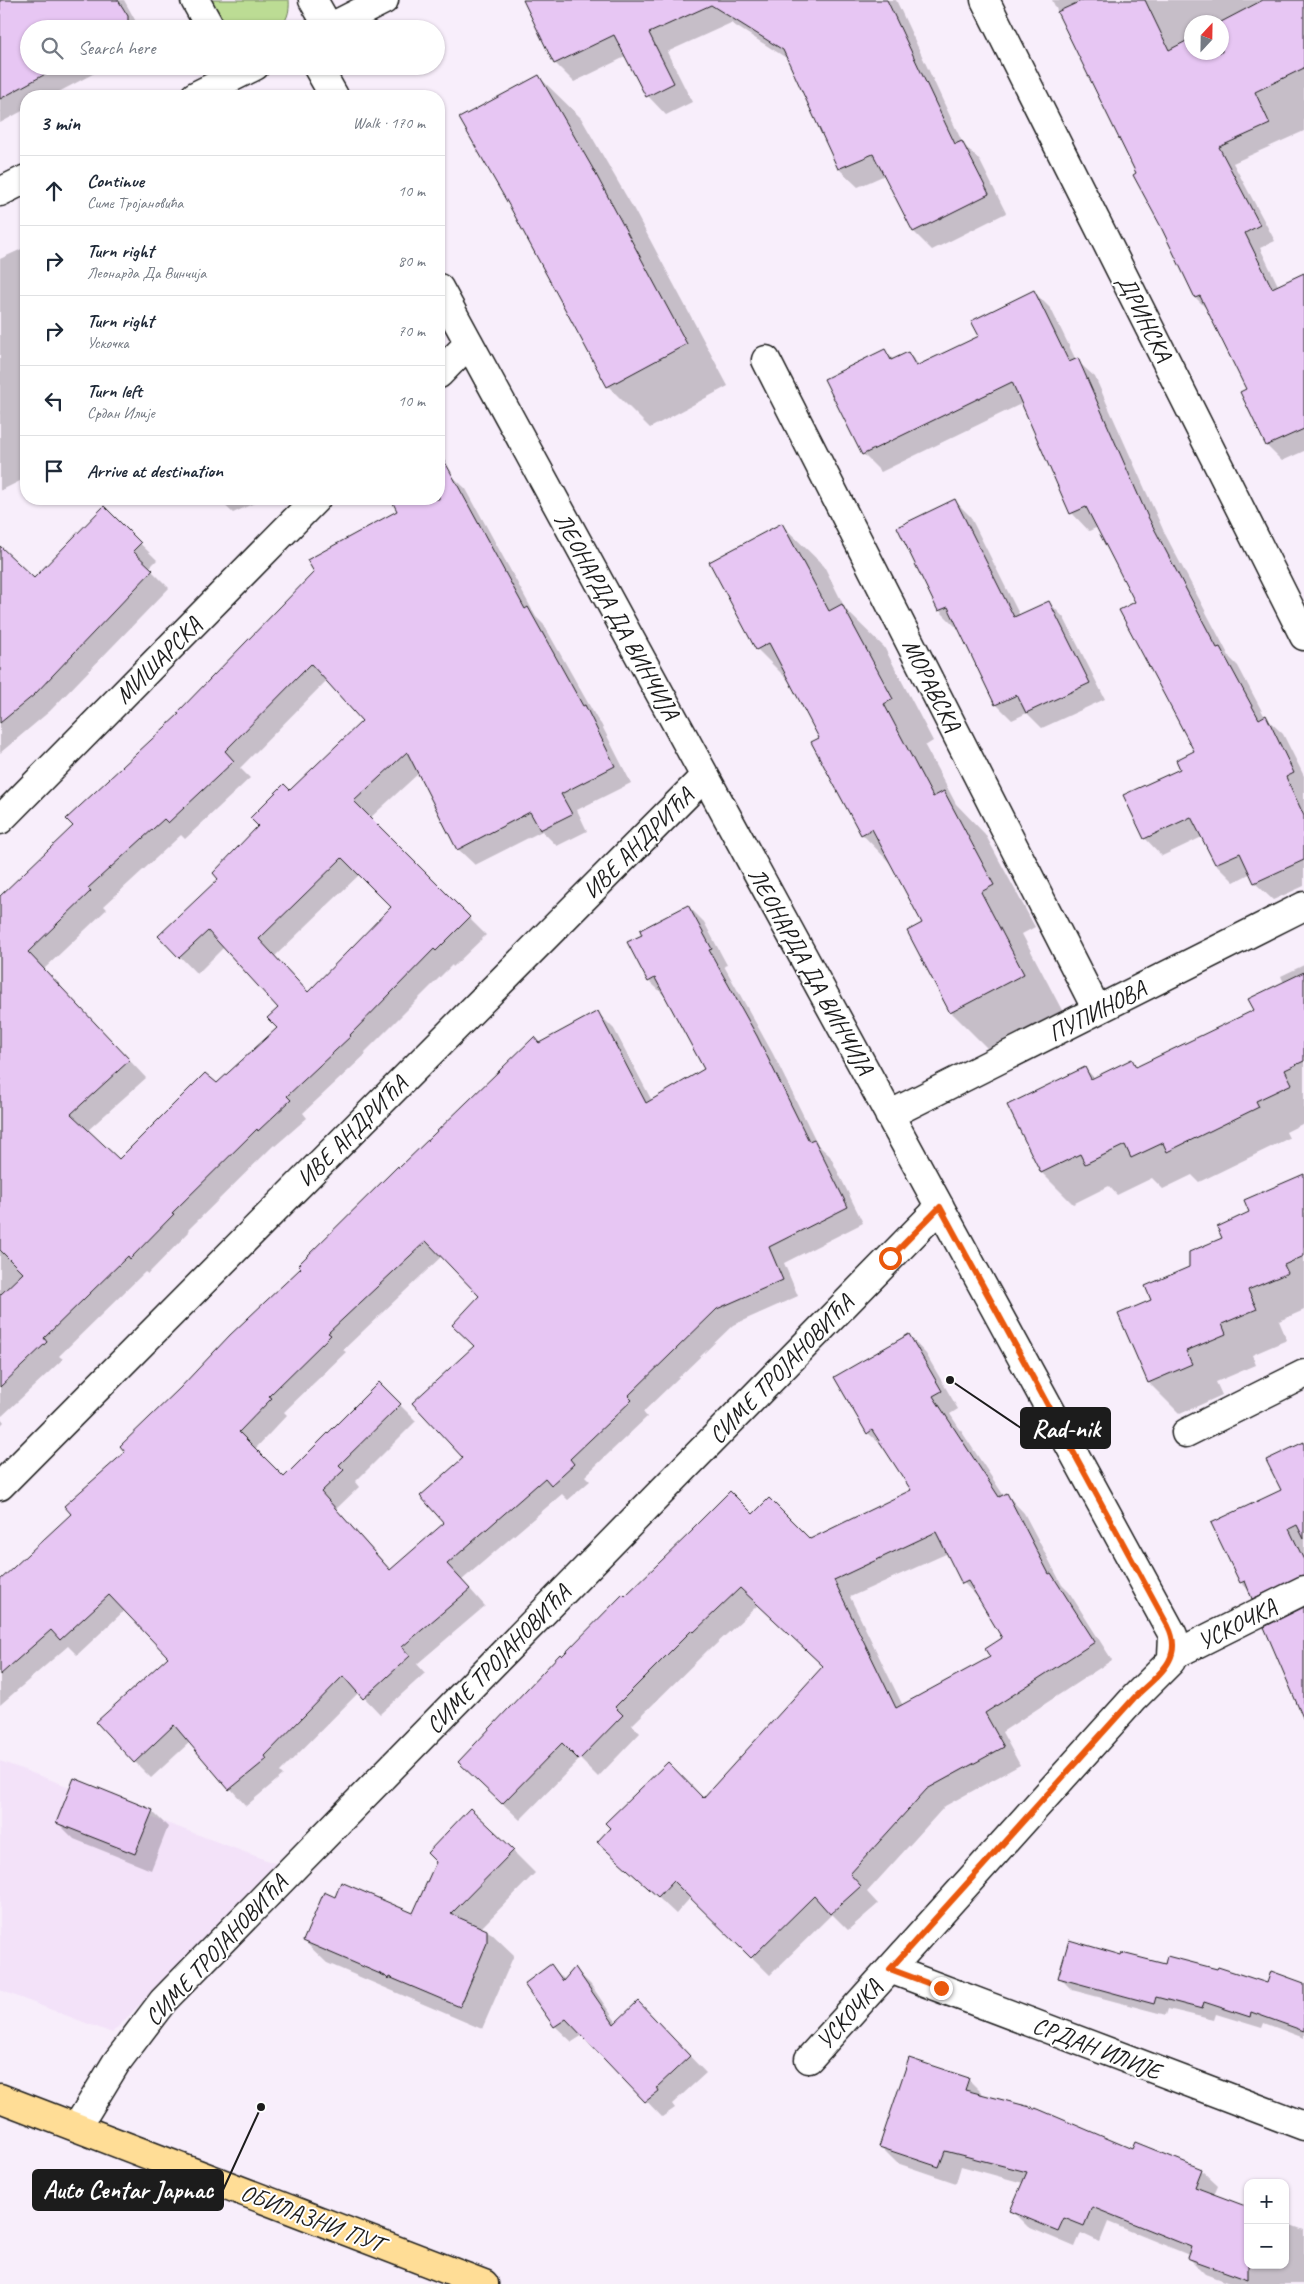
<!DOCTYPE html>
<meta charset="utf-8">
<style>
body{margin:0;font-family:Caveat,sans-serif;background:#f2f2f3;color:#1f2937}
.controls{position:absolute;right:15px;bottom:15px;display:grid;overflow:hidden;border-radius:10px;box-shadow:0 1px 4px #0004}
.controls button{width:45px;height:45px;display:grid;place-items:center;padding:0;border:0;border-bottom:1px solid #e0e1e3;background:#fff;color:#1f2937;font:25px sans-serif}
.compass{position:absolute;left:1184px;top:15px;width:45px;height:45px;border-radius:50%;background:#fff;box-shadow:0 1px 4px #0004;rotate:22deg}
.stop{position:absolute;width:15px;height:15px;margin:-11px;border:4px solid #ea580c;border-radius:50%;background:#fff}
.stop.end{background:#ea580c;border-color:#fff;box-shadow:0 1px 5px #0008}
.list{margin:0;padding:0;list-style:none}
h2{display:flex;justify-content:space-between;align-items:center;height:65px;margin:0;padding:0 20px;font-size:21px}
h2 small{font-size:16px;font-weight:400;color:#747a83}
.list li{display:grid;grid-template-columns:32px 1fr auto;gap:15px;align-items:center;box-sizing:border-box;height:70px;padding:0 20px;border-top:1px solid #e0e1e3}
.list b{display:block;font-size:19px;white-space:nowrap}
.list p{margin:0;font-size:16px;white-space:nowrap;color:#747a83}
.list em{font-size:16px;font-style:normal;color:#747a83}
.icon{flex:none;width:28px;height:28px;fill:none;stroke:currentColor;stroke-width:2;stroke-linecap:round;stroke-linejoin:round}
.map{position:relative;flex:none;width:1304px;height:2284px;overflow:hidden}
.search{position:absolute;background:#fff;box-shadow:0 1px 4px #0004;left:20px;top:20px;width:425px;height:55px;display:flex;align-items:center;gap:12px;box-sizing:border-box;padding:0 18px;border-radius:28px;color:#747a83;font-size:19px}
.panel{position:absolute;background:#fff;box-shadow:0 1px 4px #0004;left:20px;top:90px;width:425px;height:415px;border-radius:20px}
.map>svg:first-child{display:block}
.built{fill:#f3e2f9}
.green{fill:#bcdc94;stroke:#6c7c58}
.shadow{fill:#0003;fill-rule:evenodd}
.building{fill:#e7c6f3;stroke:#1c1c1c;fill-rule:evenodd}
.lines{fill:none;stroke-linecap:round;stroke-linejoin:round}
.street-casing{stroke:#1c1c1c;stroke-width:31}
.secondary-casing{stroke:#1c1c1c;stroke-width:31}
.primary-casing{stroke:#1c1c1c;stroke-width:31}
.street{stroke:#fff;stroke-width:28}
.secondary{stroke:#fff;stroke-width:28}
.primary{stroke:#ffdd96;stroke-width:28}
.route{stroke:#ea580c;stroke-width:6}
.labels{text-anchor:middle;stroke-width:4;stroke-linejoin:round;paint-order:stroke}
.street-label{font-size:24px;fill:#1c1c1c;stroke:#fff}
.leader{fill:none;stroke:#1c1c1c;stroke-width:2}
.callout-dot{fill:#1c1c1c;stroke:#fff;stroke-width:2}
.callout{fill:#1c1c1c;stroke:#1c1c1c;stroke-width:2}
.callout-label{font-size:25px;text-anchor:middle;font-weight:bold;fill:#fff}
</style>
<div class="map">
<svg width="1304" height="2284" viewBox="0 0 1304 2284">
<rect width="100%" height="100%" fill="#f8eefb"/>
<filter id="ink" filterUnits="userSpaceOnUse"><feTurbulence type="fractalNoise" baseFrequency=".02" numOctaves="2"/><feDisplacementMap in="SourceGraphic" scale="10" xChannelSelector="R" yChannelSelector="G"/><feConvolveMatrix kernelMatrix="1 2 1 2 8 2 1 2 1" color-interpolation-filters="sRGB"/></filter>
<g filter="url(#ink)">
<path class="built" d="M0,1761L277,1864L112,2033L0,1990Z"/>
<path class="green" d="M211,0H289C290,12 287,21 278,29H228Z"/>
<path class="shadow" d="M0,0H124L140,29H29V66H108L51,96H26V109L0,123Z
M541,0H896L963,144L980,161L1006,213L932,250L914,232L885,175L858,187L839,169L788,59L731,23L667,52L692,102L666,115L648,96L627,56L574,82L555,63L527,7Z
M1052,0H1304V131L1233,163L1275,241L1260,248L1286,302L1208,310L1196,298ZM1192,22H1222V52H1192Z
M539,77L581,118L632,206L728,386L650,428L608,386Z
M26,247V478L0,491V259Z
M1034,292L1051,309L1076,360L1095,377L1165,534L1230,658L1238,666L1265,717L1283,734L1304,776V886L1273,900L1255,883L1251,873L1234,882L1216,864L1202,837L1162,856L1145,838L1182,769L1196,751L1137,603L1098,527L1089,531L1072,513L1023,403L881,472L863,454L885,351L894,360L908,353L920,366L980,337Z
M1304,330V451L1282,461L1267,446L1247,390Z
M449,473L466,489L536,617L544,625L597,719L601,724L631,783L577,810L587,831L557,846L542,831L475,865L458,849L419,773L369,819L486,935L453,967L452,965L365,1052L366,1054L303,1113L307,1118L275,1146L274,1145L188,1230L189,1232L148,1274L145,1272L59,1356L63,1359L2,1416L0,1414V898L399,511L394,502L400,499H439V478ZM327,680L364,721L290,791L220,879L160,936L197,974L224,947L280,1008L278,1028L217,1085L119,1161L87,1131L146,1078L44,969L107,909L104,906L181,835L185,839L250,778L240,768ZM360,874L393,907L309,993L275,956Z
M218,499H263L233,513Z
M954,500L970,516L1020,616L1049,602L1064,618L1105,699L1042,728L1027,713L1012,720L996,704L958,625L955,626L940,611L898,528Z
M104,508L157,560L149,568L169,588L50,711L0,753V548L34,580Z
M782,525L824,566L846,610L884,647L933,741L925,746L956,804L985,834L1035,927L1022,934L1065,1016L993,1054L951,1012L923,924L892,865L862,834L821,738L793,685L757,649Z
M688,906L704,922L727,965L724,966L773,1054L818,1145L830,1156L863,1223L784,1263L798,1296L733,1325L643,1412L647,1417L585,1476L590,1481L568,1500L562,1494L462,1580L485,1606L417,1664L425,1673L380,1714L359,1692L280,1772L283,1775L246,1806L190,1742L151,1778L135,1762L169,1657L125,1610L77,1655L68,1646L0,1705V1582L73,1515L127,1452L399,1170L539,1044L598,1013L614,1029L652,1101L706,1070L666,997L649,981L644,935ZM442,1256L481,1296L465,1458L445,1523L391,1570L336,1509L359,1487L355,1482L416,1421L379,1384L284,1479L255,1449L287,1415L284,1412L346,1352L343,1350Z
M1304,965V1123L1286,1132L1289,1138L1199,1182L1192,1175L1163,1189L1152,1178L1117,1195L1109,1186L1073,1204L1042,1173L1085,1068L1095,1079L1132,1061L1138,1067L1255,1011L1284,983L1281,976Z
M1304,1175V1310L1279,1321L1287,1340L1252,1355L1256,1365L1216,1382L1222,1395L1180,1414L1149,1383L1119,1315L1153,1300L1251,1213Z
M909,1336L926,1354L958,1409L950,1414L1004,1496L1007,1495L1024,1513L1062,1585L1069,1592L1112,1660L1002,1732L1020,1765L945,1806L867,1892L878,1904L848,1930L832,1914L770,1975L691,1897L676,1914L617,1859L703,1799L824,1667L758,1605L712,1648L711,1647L632,1725L640,1733L598,1777L580,1759L520,1820L478,1780L562,1658L625,1597L753,1516L809,1540L913,1491L887,1450L868,1433ZM948,1553L964,1583L981,1601L1004,1639L992,1658L903,1706L850,1597Z
M0,1417L4,1422L0,1426Z
M1304,1444V1597L1269,1614L1242,1583L1213,1524L1282,1491Z
M152,1811L168,1827L151,1870L74,1839L57,1822Z
M513,1851L535,1873L481,1928L491,1933L514,1955L482,2029L327,1963L304,1941L335,1899L414,1915Z
M1122,1956L1268,1985L1304,1984V2038L1264,2023L1262,2028L1216,2014L1214,2020L1168,2009L1166,2015L1072,1990L1060,1978Z
M551,1966L565,1980L575,1969L591,1985L617,2023L654,2019L706,2073L672,2104L675,2108L662,2117L583,2035L572,2042L555,2026Z
M968,2079L985,2096L1133,2151L1201,2170L1218,2186L1214,2195L1248,2265H1285V2223L1304,2230V2284H1232L1205,2274L1188,2257L1189,2255L1108,2222L1100,2242L1081,2233L1075,2247L1028,2227L1012,2211L1023,2183L961,2166L956,2183L897,2163L881,2147Z"/>
<path class="building" d="M0,0H118L128,16V29H29V66H60L0,99Z
M523,0H887L955,144L962,141L989,194L913,232L873,154L838,169L783,50L711,5L649,33L674,83L646,97L614,35L554,64Z
M1083,0H1145L1169,50L1192,38V52H1222L1221,22L1263,0H1304V68L1255,92L1270,124L1219,147L1260,225L1245,233L1272,288L1304,273V429L1266,446L1240,392L1246,389L1200,296L1195,298L1160,225L1133,175L1136,173L1057,12Z
M539,75L592,167L687,344L607,387L510,207L459,118Z
M1034,290L1069,362L1078,358L1147,515L1217,648L1220,647L1259,719L1266,715L1294,773L1286,777L1304,816V860L1254,883L1240,853L1215,864L1191,817L1144,839L1123,795L1180,769L1176,760L1194,751L1119,610L1135,602L1086,507L1070,514L1012,382L862,455L824,379L885,349L891,360L908,352L916,366L979,336L971,321Z
M439,451L525,609L528,607L583,706L585,705L615,766L561,794L572,814L540,830L530,812L457,850L407,752L354,801L470,917L436,951L434,949L350,1035L351,1036L287,1096L291,1100L258,1131L257,1129L172,1213L174,1214L130,1259L128,1256L44,1338L47,1342L0,1387V1295L23,1273L0,1250V896L73,826L66,819L179,714L177,713L314,572L307,560L397,511L391,499H439ZM311,664L362,721L290,790L284,784L250,818L258,826L213,873L218,879L158,936L179,958L208,931L278,1008L267,1018L277,1028L217,1083L205,1073L119,1159L71,1114L130,1060L28,952L91,891L88,888L164,819L168,823L234,761L225,751ZM342,858L391,907L308,992L259,939Z
M955,499L1014,617L1049,601L1090,683L1026,713L1017,695L995,705L948,607L938,611L897,527Z
M104,506L141,543L133,551L153,570L34,695L0,723V546L34,578Z
M782,523L829,611L842,604L893,699L884,704L933,797L944,791L994,885L981,892L1024,974L950,1013L907,931L922,923L872,829L861,835L811,742L819,738L769,643L756,650L709,562Z
M688,905L712,949L709,950L757,1036L809,1141L814,1139L848,1207L769,1247L783,1280L717,1309L628,1396L632,1400L570,1459L574,1464L551,1485L545,1478L447,1564L470,1589L402,1647L410,1656L363,1699L343,1676L265,1756L267,1759L229,1790L174,1725L134,1763L96,1722L168,1657L109,1595L60,1640L51,1630L0,1675V1580L71,1514L64,1506L125,1452L120,1446L180,1388L230,1335L301,1268L298,1265L398,1166L399,1168L534,1037L539,1043L598,1011L646,1103L704,1069L655,978L648,982L627,942L642,935L640,930ZM426,1241L479,1296L452,1325L474,1346L412,1403L463,1458L420,1496L444,1523L390,1570L321,1492L344,1470L339,1465L401,1404L379,1382L284,1477L239,1432L272,1398L269,1396L331,1335L328,1333Z
M1304,972V1061L1285,1070L1292,1084L1256,1101L1259,1107L1167,1152L1163,1143L1131,1158L1125,1145L1085,1164L1080,1154L1041,1173L1007,1105L1085,1067L1091,1079L1132,1059L1136,1067L1254,1010L1248,999Z
M1304,1174V1256L1284,1265L1288,1273L1248,1290L1257,1309L1222,1324L1226,1334L1186,1351L1192,1364L1148,1383L1118,1314L1151,1300L1145,1286L1189,1267V1252L1222,1238L1217,1227L1249,1212L1244,1200Z
M909,1334L942,1391L933,1396L999,1497L1007,1493L1049,1574L1051,1573L1095,1642L985,1713L1004,1747L927,1789L850,1874L861,1886L830,1914L814,1896L751,1958L673,1881L658,1897L597,1842L610,1828L605,1823L668,1762L703,1798L823,1666L740,1588L694,1632L692,1630L615,1707L623,1715L579,1760L562,1743L502,1804L458,1762L560,1654L562,1656L623,1594L625,1596L693,1530L692,1529L730,1491L753,1514L769,1498L810,1539L911,1490L872,1430L867,1434L834,1377ZM936,1532L962,1584L968,1581L1002,1638L985,1649L990,1657L896,1708L834,1580Z
M1304,1442V1539L1297,1525L1289,1529L1304,1560V1575L1252,1599L1245,1581L1240,1583L1211,1523L1281,1490L1266,1460Z
M1304,1607V1720L1264,1627Z
M74,1778L153,1810L135,1854L56,1823Z
M470,1808L514,1850L451,1914L487,1930V1943L460,2007L389,1977L388,1979L385,1976L303,1941L324,1892L335,1897L341,1882L413,1913L436,1862L427,1853Z
M1069,1940L1121,1955L1122,1953L1165,1964L1167,1956L1217,1969L1218,1967L1267,1983L1271,1971L1304,1983V2031L1251,2012L1250,2017L1204,2002L1202,2009L1156,1997L1154,2004L1058,1978Z
M551,1964L563,1981L575,1967L614,2024L638,2001L690,2056L657,2087L659,2091L645,2102L566,2019L554,2027L524,1984Z
M909,2058L969,2078L965,2090L1038,2109L1132,2149L1135,2142L1202,2169L1195,2187L1248,2207V2280L1187,2258L1191,2247L1092,2207L1084,2226L1064,2218L1058,2231L1010,2211L1027,2172L945,2151L939,2167L879,2147Z"/>
<g class="lines">
<g class="street-casing">
<path id="street" d="M195,0L211,29
M313,0L329,28
M985,0L1304,636
M317,66L334,96
M439,288L1168,1626L1173,1635L1172,1656
M766,360L1097,1010
M439,374L469,343
M0,820L316,499
M889,1115L1304,906
M1186,1433L1304,1374
M0,1486L705,776
M890,1969L1304,2126
M809,2059L1134,1698L1171,1661L1172,1656L1304,1590
M77,2127L116,2063L163,2001L940,1207"/>
</g>
<g class="secondary-casing">
<path id="secondary" d="M327,29L384,0
M195,96L255,66
M0,192L26,179"/>
</g>
<g class="primary-casing">
<path id="primary" d="M0,2098L484,2284"/>
</g>
<use href="#street" class="street"/>
<use href="#secondary" class="secondary"/>
<use href="#primary" class="primary"/>
</g>
</g>
<g class="lines" filter="url(#ink)">
<path class="route" d="M890,1258L940,1207L1168,1626C1185,1660 1156,1676 1134,1698L890,1969L941,1988"/>
</g>
<g class="labels">
<g class="street-label">
<text transform="translate(1145 318) rotate(63)" y="8">ДРИНСКА</text>
<text transform="translate(617 616) rotate(61)" y="8">ЛЕОНАРДА ДА ВИНЧИЈА</text>
<text transform="translate(158 660) rotate(-45)" y="8">МИШАРСКА</text>
<text transform="translate(932 685) rotate(63)" y="8">МОРАВСКА</text>
<text transform="translate(638 843) rotate(-45)" y="8">ИВЕ АНДРИЋА</text>
<text transform="translate(811 971) rotate(61)" y="8">ЛЕОНАРДА ДА ВИНЧИЈА</text>
<text transform="translate(1097 1011) rotate(-27)" y="8">ПУПИНОВА</text>
<text transform="translate(352 1131) rotate(-45)" y="8">ИВЕ АНДРИЋА</text>
<text transform="translate(781 1369) rotate(-46)" y="8">СИМЕ ТРОЈАНОВИЋА</text>
<text transform="translate(1237 1624) rotate(-27)" y="8">УСКОЧКА</text>
<text transform="translate(498 1659) rotate(-46)" y="8">СИМЕ ТРОЈАНОВИЋА</text>
<text transform="translate(216 1950) rotate(-47)" y="8">СИМЕ ТРОЈАНОВИЋА</text>
<text transform="translate(849 2014) rotate(-48)" y="8">УСКОЧКА</text>
<text transform="translate(1097 2048) rotate(21)" y="8">СРДАН ИЛИЈЕ</text>
<text transform="translate(312 2218) rotate(21)" y="8">ОБИЛАЗНИ ПУТ</text>
</g>
</g>
<path class="leader" d="M950 1380L1021 1428M261 2107L223 2190"/>
<g class="callout-dot">
<circle cx="950" cy="1380" r="5"/>
<circle cx="261" cy="2107" r="5"/>
</g>
<g class="callout">
<rect x="1021" y="1408" width="89" height="40" rx="5"/>
<rect x="33" y="2170" width="190" height="40" rx="5"/>
</g>
<g class="callout-label">
<text x="1066" y="1437">Rad-nik</text>
<text x="128" y="2198">Auto Centar Japnac</text>
</g>
</svg>
<div class="controls">
<button>+</button>
<button>−</button>
</div>
<svg class="compass" viewBox="-18 -18 36 36"><path d="M0-13l5 13h-10z" fill="#e53935"/><path d="M0 13l5-13h-10z" fill="#747a83"/></svg>
<div class="stop" style="left:890px;top:1258px"></div>
<div class="stop end" style="left:941px;top:1988px"></div>
<div class="search"><svg class="icon" aria-label="search" viewBox="0 0 24 24"><circle cx="10" cy="10" r="6"/><path d="M15 15l6 6"/></svg>Search here</div>
<section class="panel">
<h2>3 min<small>Walk · 170 m</small></h2>
<ul class="list">
<li><svg class="icon" aria-label="ahead" viewBox="0 0 24 24"><path d="M12 20V5M6 11l6-6 6 6"/></svg><div><b>Continue</b><p>Симе Тројановића</p></div><em>10 m</em></li>
<li><svg class="icon" aria-label="right" viewBox="0 0 24 24"><path d="M7 20v-9h11M14 6l5 5-5 5"/></svg><div><b>Turn right</b><p>Леонарда Да Винчија</p></div><em>80 m</em></li>
<li><svg class="icon" aria-label="right" viewBox="0 0 24 24"><path d="M7 20v-9h11M14 6l5 5-5 5"/></svg><div><b>Turn right</b><p>Ускочка</p></div><em>70 m</em></li>
<li><svg class="icon" aria-label="left" viewBox="0 0 24 24"><path d="M17 20v-9H6M10 6l-5 5 5 5"/></svg><div><b>Turn left</b><p>Срдан Илије</p></div><em>10 m</em></li>
<li><svg class="icon" aria-label="arrive" viewBox="0 0 24 24"><path d="M6 21V4h12l-3 4 3 4H6"/></svg><div><b>Arrive at destination</b></div></li>
</ul>
</section>
</div>
